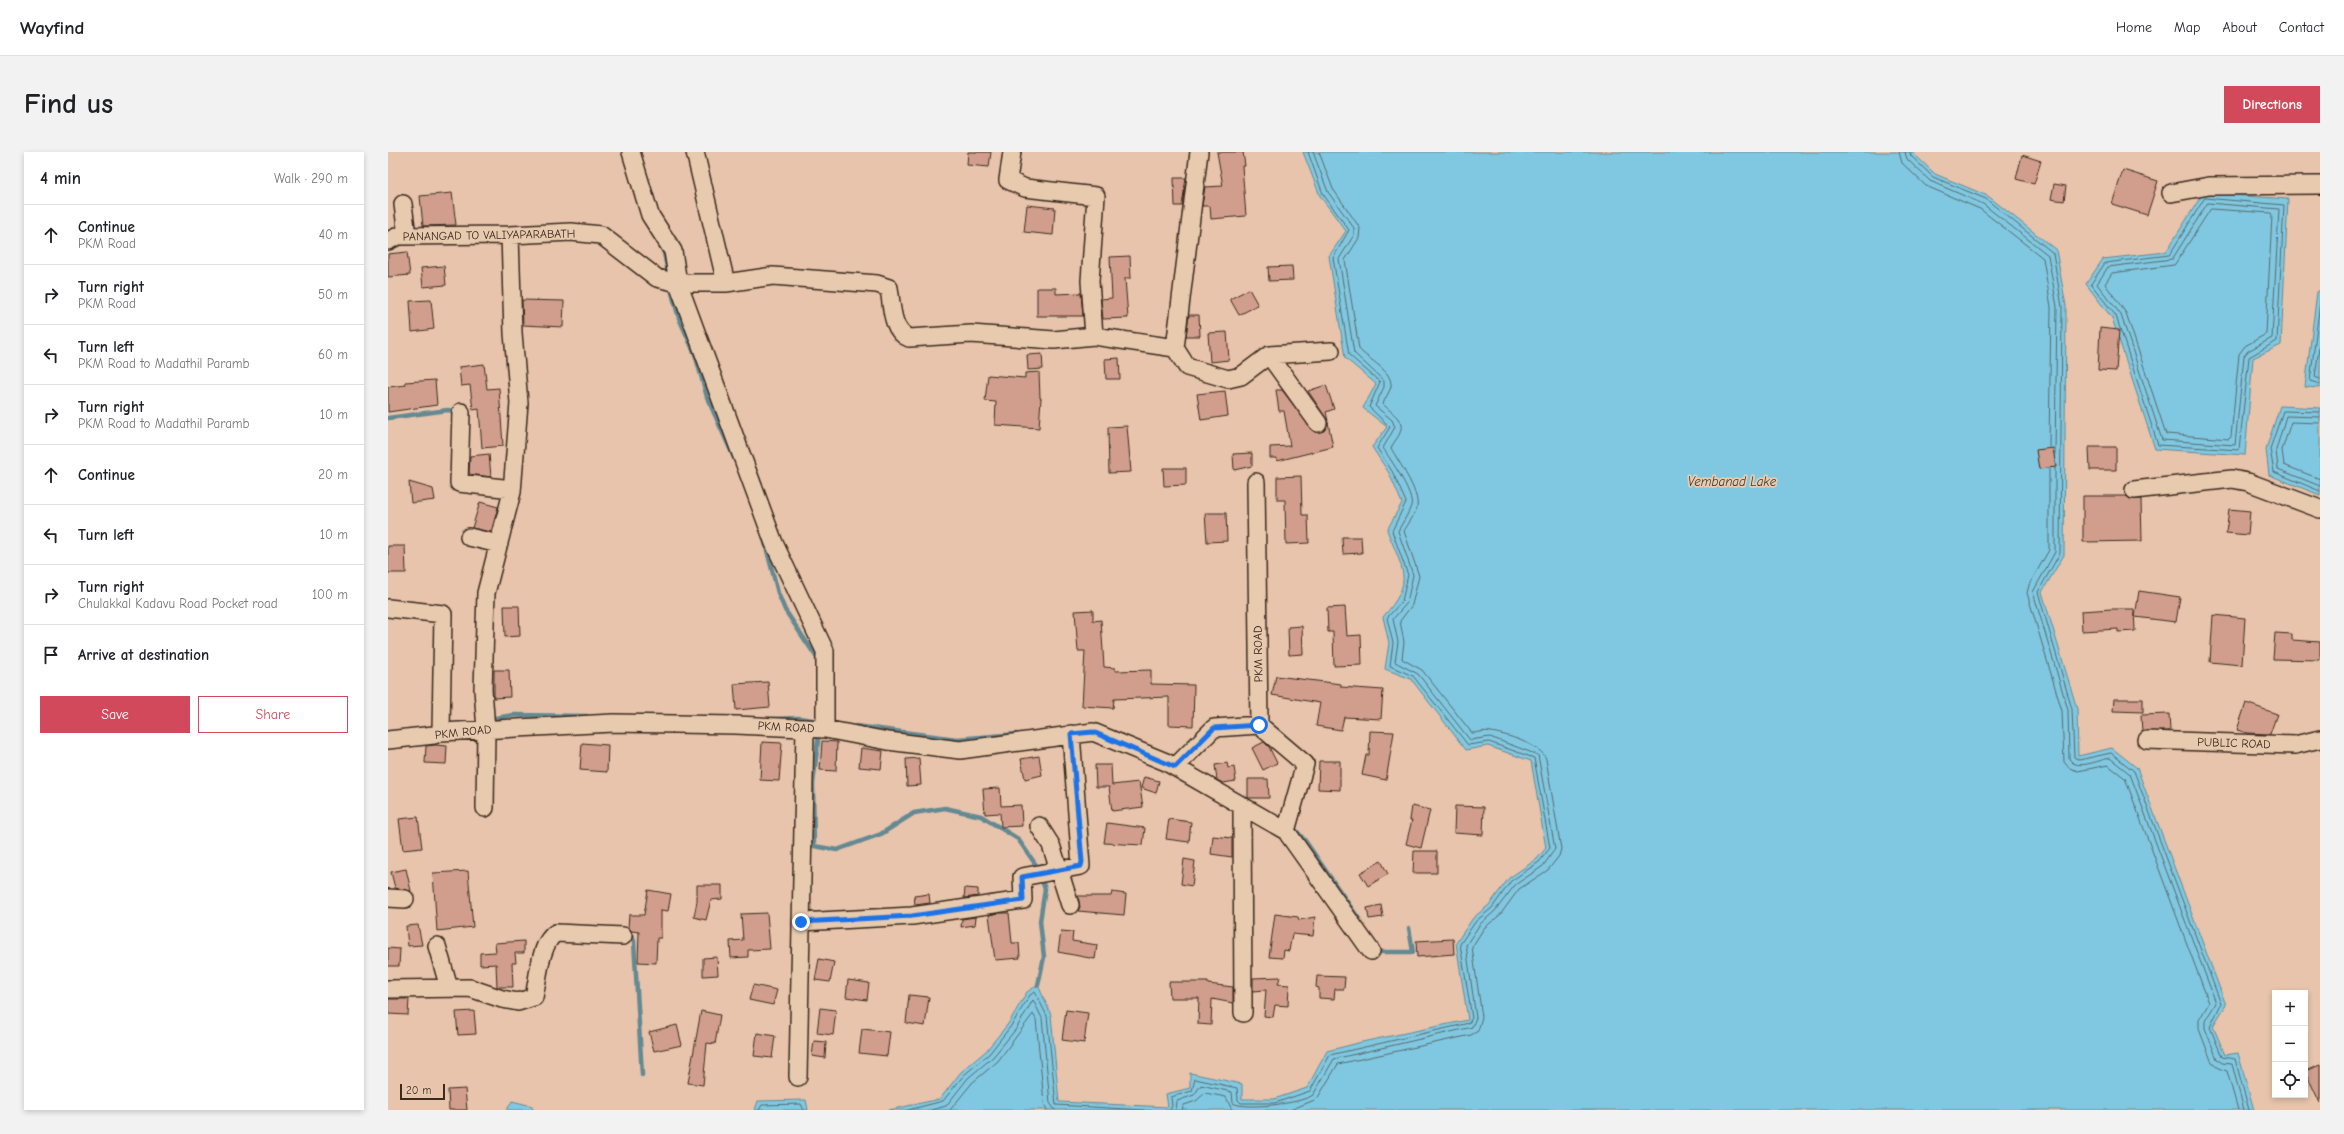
<!DOCTYPE html>
<meta charset="utf-8">
<style>
body{margin:0;font-family:"Comic Neue",sans-serif;background:#f2f2f2;color:#202124}
.controls{position:absolute;right:12px;bottom:12px;display:grid;overflow:hidden;border-radius:0px;box-shadow:0 2px 6px #0003}
.controls button{width:36px;height:36px;display:grid;place-items:center;padding:0;border:0;border-bottom:1px solid #e0e0e0;background:#fff;color:#202124;font:20px sans-serif}
.scale{position:absolute;left:12px;bottom:10px;width:45px;box-sizing:border-box;padding-left:4px;border:2px solid #3b2a1e;border-top:0;font-size:11px;line-height:14px;white-space:nowrap;color:#3b2a1e;-webkit-text-stroke:3px #e8caaf;paint-order:stroke}
.stop{position:absolute;width:12px;height:12px;margin:-9px;border:3px solid #1a73e8;border-radius:50%;background:#fff}
.stop.end{background:#1a73e8;border-color:#fff;box-shadow:0 1px 4px #0008}
.list{margin:0;padding:0;list-style:none}
h2{display:flex;justify-content:space-between;align-items:center;height:52px;margin:0;padding:0 16px;font-size:17px}
h2 small{font-size:13px;font-weight:400;color:#757577}
.list li{display:grid;grid-template-columns:26px 1fr auto;gap:12px;align-items:center;box-sizing:border-box;height:60px;padding:0 16px;border-top:1px solid #e0e0e0}
.list b{display:block;font-size:15px;white-space:nowrap}
.list p{margin:0;font-size:13px;white-space:nowrap;color:#757577}
.list em{font-size:13px;font-style:normal;color:#757577}
.actions{display:flex;gap:8px;padding:12px 16px}
.actions a{flex:1;padding:9px 0;border:1px solid #d1495b;border-radius:0px;text-align:center;font-size:14px;color:#d1495b}
.actions .main{background:#d1495b;color:#fff}
.icon{flex:none;width:22px;height:22px;fill:none;stroke:currentColor;stroke-width:2;stroke-linecap:round;stroke-linejoin:round}
.map{position:relative;flex:none;width:1932px;height:958px;overflow:hidden;border-radius:0px}
header{display:flex;align-items:center;gap:24px;box-sizing:border-box;height:56px;padding:0 20px;background:#fff;border-bottom:1px solid #e0e0e0}
header strong{font-size:19px}
nav{display:flex;gap:22px;margin-inline-start:auto;font-size:14px}
.intro{display:flex;align-items:center;justify-content:space-between;box-sizing:border-box;height:96px;padding:0 24px}
h1{margin:0;font-size:28px}
.button{padding:10px 18px;border-radius:0px;background:#d1495b;color:#fff;font-size:14px;font-weight:700}
main{display:flex;gap:24px;padding:0 24px}
aside{flex:1;background:#fff;border-radius:0px;box-shadow:0 2px 6px #0003}
.map>svg:first-child{display:block}
.water{fill:#80c8e1;stroke:#648993}
.lines{fill:none;stroke-linecap:round;stroke-linejoin:round}
.shore{stroke:#57696c;stroke-width:1}
.stream{stroke:#648993;stroke-width:4.5}
.building{fill:#d19e8d;stroke:#3b2a1e}
.minor-casing{stroke:#3b2a1e;stroke-width:20}
.minor{stroke:#e8caaf;stroke-width:17}
.route{stroke:#1a73e8;stroke-width:5}
.labels{text-anchor:middle;stroke-width:3.5;stroke-linejoin:round;paint-order:stroke}
.street-label{font-size:12px;fill:#3b2a1e;stroke:#e8caaf}
.water-label{font-size:13px;font-style:italic;fill:#423a32;stroke:#e8caaf}
</style>
<header>
<strong>Wayfind</strong>
<nav><a>Home</a><a>Map</a><a>About</a><a>Contact</a></nav>
</header>
<div class="intro"><h1>Find us</h1><a class="button">Directions</a></div>
<main>
<aside>
<h2>4 min<small>Walk · 290 m</small></h2>
<ul class="list">
<li><svg class="icon" aria-label="ahead" viewBox="0 0 24 24"><path d="M12 20V5M6 11l6-6 6 6"/></svg><div><b>Continue</b><p>PKM Road</p></div><em>40 m</em></li>
<li><svg class="icon" aria-label="right" viewBox="0 0 24 24"><path d="M7 20v-9h11M14 6l5 5-5 5"/></svg><div><b>Turn right</b><p>PKM Road</p></div><em>50 m</em></li>
<li><svg class="icon" aria-label="left" viewBox="0 0 24 24"><path d="M17 20v-9H6M10 6l-5 5 5 5"/></svg><div><b>Turn left</b><p>PKM Road to Madathil Paramb</p></div><em>60 m</em></li>
<li><svg class="icon" aria-label="right" viewBox="0 0 24 24"><path d="M7 20v-9h11M14 6l5 5-5 5"/></svg><div><b>Turn right</b><p>PKM Road to Madathil Paramb</p></div><em>10 m</em></li>
<li><svg class="icon" aria-label="ahead" viewBox="0 0 24 24"><path d="M12 20V5M6 11l6-6 6 6"/></svg><div><b>Continue</b></div><em>20 m</em></li>
<li><svg class="icon" aria-label="left" viewBox="0 0 24 24"><path d="M17 20v-9H6M10 6l-5 5 5 5"/></svg><div><b>Turn left</b></div><em>10 m</em></li>
<li><svg class="icon" aria-label="right" viewBox="0 0 24 24"><path d="M7 20v-9h11M14 6l5 5-5 5"/></svg><div><b>Turn right</b><p>Chulakkal Kadavu Road Pocket road</p></div><em>100 m</em></li>
<li><svg class="icon" aria-label="arrive" viewBox="0 0 24 24"><path d="M6 21V4h12l-3 4 3 4H6"/></svg><div><b>Arrive at destination</b></div></li>
</ul>
<div class="actions"><a class="main">Save</a><a>Share</a></div>
</aside>
<div class="map">
<svg width="1932" height="958" viewBox="0 0 1932 958">
<rect width="100%" height="100%" fill="#e7c4ab"/>
<filter id="ink" filterUnits="userSpaceOnUse"><feTurbulence type="fractalNoise" baseFrequency=".025" numOctaves="2"/><feDisplacementMap in="SourceGraphic" scale="8" xChannelSelector="R" yChannelSelector="G"/><feConvolveMatrix kernelMatrix="1 2 1 2 8 2 1 2 1" color-interpolation-filters="sRGB"/></filter>
<g filter="url(#ink)">
<path class="water" d="M915,0H1524L1547,22L1600,44L1668,98L1678,154L1676,403L1654,440L1689,557L1690,604L1724,596L1749,616L1838,853L1825,874L1837,903L1850,901L1866,958H501L552,947L573,920L598,899L620,872L639,840L650,833L663,863L671,950L780,955L778,942L802,936V921L854,932V947H886L919,936L939,899L974,890L1080,868L1068,791L1085,766L1101,753L1121,726L1149,707L1158,696L1143,609L1100,594L1078,598L1023,527L997,517L1001,491L995,465C1027,429 1015,419 999,378L1014,351L1001,321L984,295L999,275L975,256L988,232L957,206L941,104L958,79L932,44Z
M1815,41L1900,47L1893,193L1865,206L1857,303L1767,297L1724,166L1698,132L1715,107L1778,100Z
M1932,138V236L1917,235L1929,140Z
M1892,254L1932,256V343L1881,323L1878,297Z
M418,948L420,958H367L370,949Z
M124,949L144,954L145,958H119Z"/>
<g class="lines">
<path class="shore" d="M1511,0L1514,11L1538,34L1592,57L1655,106L1663,155L1661,295
M1517,0L1519,7L1542,29L1595,52L1660,103L1669,155L1667,302
M1522,0L1523,4L1545,25L1598,47L1665,101L1674,155L1672,401L1650,440L1684,557L1686,605L1691,608L1723,601L1746,619L1833,852L1822,875L1834,905L1847,907L1861,958
M1817,46L1896,53L1889,189L1861,205L1851,298L1770,293L1728,164L1703,132L1717,111L1781,103Z
M1820,51L1891,57L1884,186L1860,199L1856,204L1847,293L1774,288L1733,163L1709,132L1720,115L1784,107Z
M1823,57L1883,61L1884,63L1878,182L1857,194L1851,202L1843,285L1841,287L1778,282L1738,161L1717,132L1724,121L1786,113Z
M1932,150L1922,229L1932,232
M1932,188L1927,225L1932,227
M1932,260L1895,259L1882,297L1886,320L1932,339
M1932,265L1898,264L1888,298L1890,317L1932,334
M1932,271L1903,270L1894,298L1896,313L1932,327
M1667,316V400L1645,440L1680,558L1681,606C1687,620 1710,608 1722,606L1742,622L1828,851L1817,869V876L1829,907L1834,911L1844,912L1856,958
M1661,317V398L1641,433L1639,441L1674,559L1676,610L1681,616L1690,619L1720,613L1737,626L1821,851L1811,868V877L1824,911L1830,916L1839,919L1850,958
M371,958L374,953L413,952L416,958
M520,958L555,949L576,923L601,902L623,874L642,843L647,840L659,864L668,953L756,958
M543,958L558,954L580,926L605,905L628,877L645,848L654,866L662,951L667,958
M562,958L584,931L610,909L645,862L648,867L656,951L659,958
M782,958L784,954L783,945L804,939L807,927L849,936L850,948L853,951H887L922,939L942,903L1081,871L1084,866L1072,792L1088,769L1104,756L1123,729L1151,710L1162,696L1146,606L1101,590L1080,593L1025,524L1002,514L1005,491L999,466L1014,449L1020,423L1004,379L1018,350L1004,319L989,296L1002,275L981,255L992,230L961,203L945,106L961,78L935,42L920,0
M788,958L789,949L806,943L813,933L844,940L845,951C856,958 912,952 925,943L946,907L1084,875L1088,866L1078,793L1092,772L1107,759L1127,733L1155,714L1167,697L1150,603L1102,585L1082,588L1030,522L1007,510L1010,490L1005,467L1019,451L1025,423L1010,379C1014,371 1020,363 1023,354C1027,342 1002,307 995,296L1007,275L1004,268L987,254L996,235V229L966,201L951,107L966,83V76L940,40L925,0
M794,958L796,953L808,949L817,941L838,945L844,958
M902,958L929,947L950,912L1083,883L1090,879L1094,865L1084,795L1096,776L1112,763L1131,737L1160,718L1171,704L1173,697L1158,607C1154,593 1117,582 1103,580C1097,578 1090,581 1084,581L1034,518L1014,507L1016,490L1012,469L1024,453L1031,424L1016,379C1020,372 1027,363 1029,355C1032,340 1010,309 1003,296C1005,291 1009,287 1011,283C1019,268 1003,261 995,252C997,246 1001,241 1003,235C1005,218 980,208 971,197L957,108L971,86L972,76L945,37L931,0"/>
<path class="stream" d="M273,95L276,101L281,125
M282,134L291,166L307,202L319,245L347,308
M0,266L60,258L65,259L67,264
M376,387L390,441L397,458L429,506V510
M101,567L126,563L199,564
M384,567L411,566L431,569
M468,574L569,587L629,582
M431,580L425,632L426,694L449,698L493,682L526,661L557,656L593,664L630,687L648,713L657,737L652,769L656,805L650,833
M906,676L918,690L971,767
M239,783L244,784L246,789L254,923
M988,796L993,800H1025L1021,776"/>
</g>
<path class="building" d="M580,0H603L601,15L579,13Z
M829,0H855L857,14H854L858,64L823,67L822,54H814L817,35L835,34Z
M1634,3L1653,9L1646,32L1628,27Z
M1735,18L1770,29L1759,63L1724,52Z
M786,26H798L794,54H787Z
M1666,32L1678,34L1676,49L1663,47Z
M64,41L68,73L35,74L32,44Z
M639,53L667,56L665,83L636,80Z
M19,100L22,123L0,125V102Z
M742,104L743,126H737L740,166L715,167L713,147L724,146L722,105Z
M56,114L58,133L35,135L33,116Z
M904,114L905,128L881,129L880,115Z
M649,136H668V142L693,141L695,164H649Z
M861,137L870,153L851,163L842,147Z
M43,148L46,177L24,180L22,149Z
M134,148L176,149L175,175L135,173Z
M801,163H811L812,184H798Z
M1712,176L1731,178L1728,219L1710,218Z
M839,180L841,208L822,210L820,181Z
M654,202L655,217L640,218L639,203Z
M731,206L732,227H718L717,207Z
M96,212L99,237L111,236L115,294L94,296L91,257L85,258L82,233L73,234L71,215Z
M651,220L652,246H653L651,276L607,273L608,250L597,249L600,223L637,226V221Z
M47,228L49,253L0,260V235L18,233L17,230Z
M938,233L946,257L938,260L940,269L920,239Z
M888,238H894L926,280L936,279L940,270L945,295L889,309V306H882V295L902,294L896,259H891Z
M837,239L840,264L813,268L809,242Z
M739,274L743,320L721,321L720,275Z
M1701,295H1728V318H1702Z
M1665,296L1668,315L1651,317L1648,298Z
M864,301V314L846,318L845,302Z
M101,302L103,325L81,322L82,304Z
M775,316H798V333L776,334Z
M913,324L914,363H920L921,391L898,392L897,348H889V325Z
M21,330L45,337L47,348L23,351Z
M1695,344H1738L1742,347H1753L1754,389L1695,390Z
M92,350L110,355L103,380L84,376Z
M1841,357L1862,359L1860,383L1838,381Z
M817,361H838L839,389L819,390Z
M954,385H973L974,401L955,402Z
M0,394H17L18,421H0Z
M1751,439L1792,445L1788,470L1747,465Z
M116,454H131L132,484L117,485Z
M957,455L959,484L973,483L974,513L946,514L945,480H940L939,456Z
M1724,457H1746L1747,479L1730,480V477L1694,479L1693,459Z
M705,458V469L713,468L716,515L727,516V519L763,518V532L806,533L805,574L781,573V545L726,547L725,556L694,554L697,499H690L687,459Z
M1825,463L1857,466L1854,513L1822,510Z
M914,474L915,502L901,503L900,475Z
M1887,481L1904,482V488L1932,490V508L1885,507Z
M106,518H121L122,545L106,546Z
M888,524L953,532V535L995,538L993,567L956,565L953,578L928,574L932,551L884,543Z
M380,530L382,555L348,558L346,532Z
M1726,547H1755V560L1725,559Z
M1858,551L1889,562L1882,582L1859,581L1849,578Z
M1781,562L1782,579L1754,580L1753,563Z
M982,579L1006,580L998,628L974,623L978,603H981Z
M434,589L449,590L448,619L432,618Z
M374,590L394,591L391,629L372,628Z
M876,590L881,595L889,611L875,618L864,596Z
M194,591L220,593L219,620L192,618Z
M47,593L59,594L58,612L37,611L38,594Z
M473,596L495,599L493,617L471,615Z
M651,604L654,623L637,627L633,607Z
M531,606L533,633L519,634L518,607Z
M931,609H952V638L930,637Z
M839,611L840,616L846,615L848,629L835,631L829,628L827,613Z
M707,613H723L724,633L751,630L755,655L724,659L721,635H708Z
M756,625L771,629L768,641L753,636Z
M860,627H880L881,646H860Z
M612,636L613,654L633,653L634,674L613,675L612,661L597,662L595,637Z
M1024,654L1042,658L1033,696L1018,692L1024,668H1022Z
M1067,654L1096,655L1095,683L1066,681Z
M30,665L34,696L15,698L11,667Z
M781,667L803,670L801,690L778,687Z
M719,671L757,676L755,693L716,691Z
M825,684L844,686V705L823,702Z
M1026,699H1049V721H1025Z
M796,707L807,709L804,734L793,732Z
M993,709L1000,722L980,734L972,721Z
M18,717L23,739L7,736L3,720Z
M80,719L85,775L49,779L45,721Z
M309,733H334V747L323,748L318,768L306,765L309,749Z
M577,736L590,737V744L576,746Z
M260,738L283,742L280,759L273,758V786H269L268,811L250,810L251,780L244,779L240,776L241,763H256Z
M724,740L738,742L736,763L690,759L692,755L690,744H723Z
M541,742L542,751L527,753L526,744Z
M993,753L995,765L981,767L979,756Z
M379,761L382,797L360,798V805L343,806L342,789L355,788L353,762Z
M611,761H621L624,791H631L632,806L607,808L601,763Z
M887,762L910,765L911,768L927,765L925,784L904,782L901,799L896,798L895,806L881,805Z
M588,765L587,773L573,775L574,767Z
M30,773L34,793L20,794L18,774Z
M673,779L685,780L684,789L709,793L707,807L670,800Z
M1065,787L1066,802L1029,805L1028,789Z
M136,789V801H127L128,811H124L125,835H109L108,812L92,813V801L108,800L107,791Z
M0,796L12,797L11,814H0Z
M329,805L330,823L315,824V806Z
M431,807L446,810L442,830L427,828Z
M929,824L957,825L956,837H947L946,847L931,846V836L928,835Z
M892,825L890,832L901,833L900,854L887,853L885,865L876,864L878,838L865,839V826Z
M460,828L481,831L479,848L458,845Z
M781,830H820V832L845,835V851L824,847L823,873L810,872L811,846H782Z
M365,833L389,838L385,853L361,848Z
M521,843L541,845L537,874L518,871Z
M0,847H21L20,863L0,862Z
M432,856L448,858L445,883L429,881Z
M678,858L700,861L696,891L674,888Z
M86,859L88,882L70,883L68,860Z
M313,859L332,863L327,892L319,891L315,933L300,931Z
M289,873L294,893L266,899L261,880Z
M474,877L502,880L499,904L471,901Z
M369,881L387,884L384,906L366,904Z
M426,889L438,890L437,906L424,904Z
M1932,913V951L1917,919Z
M77,937L79,958H61L60,938Z"/>
<g class="lines">
<g class="minor-casing">
<path id="minor" d="M243,0L262,63L285,99L290,131L386,391L437,499V577
M307,0L338,131
M1783,41L1821,34L1932,33
M15,52L19,84
M0,89L10,84L122,83L183,80L213,83L269,126L290,131H338L385,124L489,132L501,136C504,153 503,179 521,186L583,182L666,188L706,184L702,129L708,44L637,36L620,28L624,0
M706,184L787,196L799,215L840,227L853,224L881,203L943,199
M787,196L811,0
M881,203L930,271
M73,260L71,331L124,337
M1746,338L1844,327L1860,330L1932,357
M81,385L111,392
M0,456L55,462L53,580
M871,573L917,612L898,679
M0,588L46,583L53,580L225,571L348,573L437,577L500,589L572,598L705,580L778,610L898,679L983,799
M1759,588L1907,593L1932,587
M787,615L826,576L871,573L868,330
M854,654L855,861
M97,656L98,578L95,537L98,441L124,340L131,251L125,181L122,83
M651,674L663,693L682,753
M0,746L17,747
M413,770L524,764L635,748L634,725L693,714L683,582
M49,794L61,836
M0,837L82,836L114,847L130,850L146,845C150,828 152,790 168,781L235,784
M410,925L417,576"/>
</g>
<use href="#minor" class="minor"/>
</g>
</g>
<g class="lines" filter="url(#ink)">
<path class="route" d="M413,770L524,764L635,748L634,725L693,714L694,710L683,582L705,580L787,615L826,576L871,573"/>
</g>
<g class="labels">
<g class="street-label">
<text transform="translate(101 83) rotate(-1)" y="4">PANANGAD TO VALIYAPARABATH</text>
<text transform="translate(870 502) rotate(-91)" y="4">PKM ROAD</text>
<text transform="translate(398 575) rotate(3)" y="4">PKM ROAD</text>
<text transform="translate(75 580) rotate(-6)" y="4">PKM ROAD</text>
<text transform="translate(1846 591) rotate(2)" y="4">PUBLIC ROAD</text>
</g>
<g class="water-label">
<text x="1344" y="334">Vembanad Lake</text>
</g>
</g>
</svg>
<div class="controls">
<button>+</button>
<button>−</button>
<button><svg class="icon" aria-label="locate" viewBox="0 0 24 24"><circle cx="12" cy="12" r="6"/><path d="M12 2v4M12 18v4M2 12h4M18 12h4"/></svg></button>
</div>
<div class="scale">20 m</div>
<div class="stop" style="left:871px;top:573px"></div>
<div class="stop end" style="left:413px;top:770px"></div>
</div>
</main>
